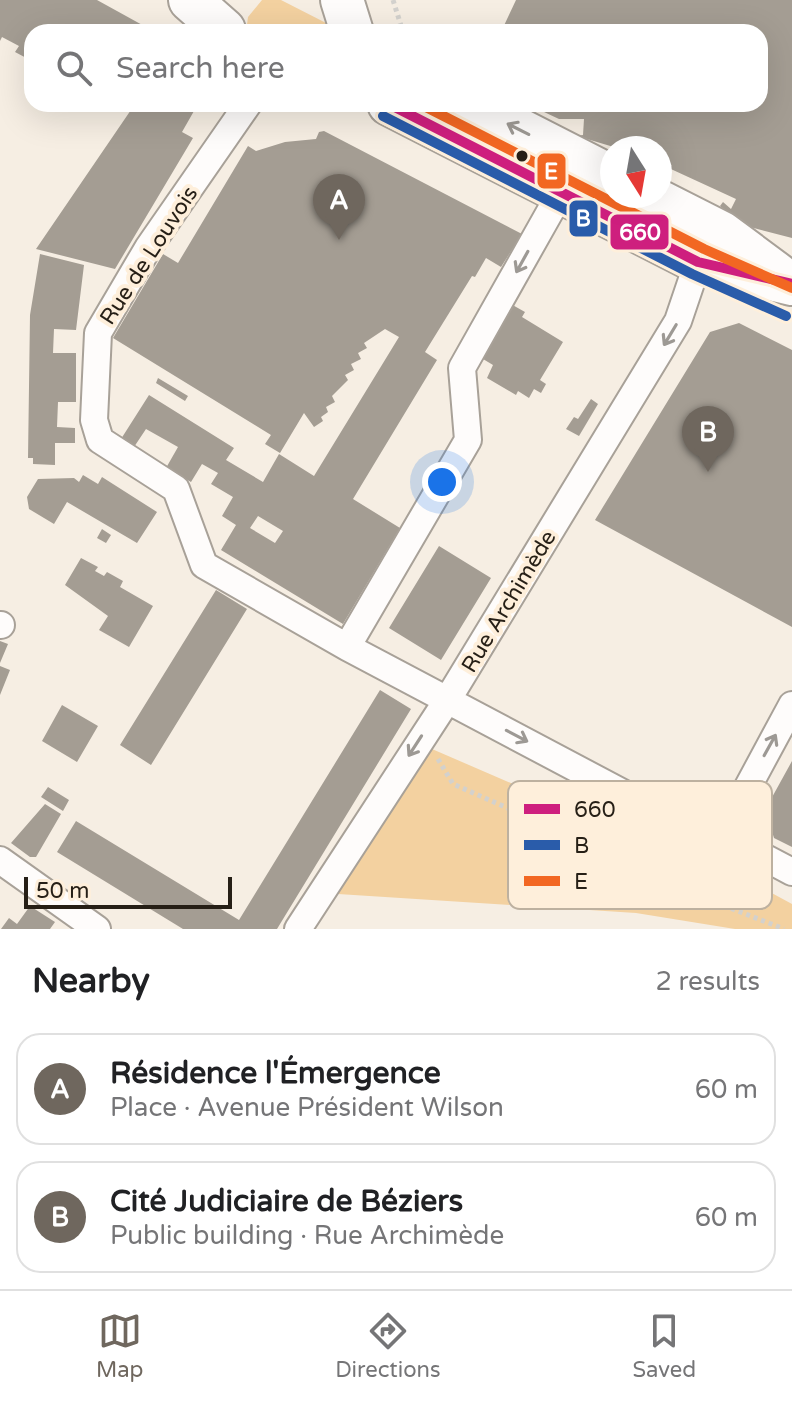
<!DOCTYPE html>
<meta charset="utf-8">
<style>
body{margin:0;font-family:"Varela Round",sans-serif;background:#f2f2f2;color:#202124}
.compass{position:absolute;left:600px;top:136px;width:72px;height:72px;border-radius:50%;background:#fff;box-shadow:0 8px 32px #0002;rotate:169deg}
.scale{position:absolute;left:24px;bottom:20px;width:208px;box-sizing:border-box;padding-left:8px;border:4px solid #261f16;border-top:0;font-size:22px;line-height:28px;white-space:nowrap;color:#261f16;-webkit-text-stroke:6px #feefdb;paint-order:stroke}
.you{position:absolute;left:442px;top:482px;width:28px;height:28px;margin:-20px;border:6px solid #fff;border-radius:50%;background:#1a73e8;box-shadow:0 0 0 12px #1a73e833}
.badge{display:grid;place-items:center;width:52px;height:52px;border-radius:50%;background:#6f675e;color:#fff;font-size:26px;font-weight:700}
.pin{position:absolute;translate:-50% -66px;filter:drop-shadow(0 2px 4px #0008)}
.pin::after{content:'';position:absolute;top:42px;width:28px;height:24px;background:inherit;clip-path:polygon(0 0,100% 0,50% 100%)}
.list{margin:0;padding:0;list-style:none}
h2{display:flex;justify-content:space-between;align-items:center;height:104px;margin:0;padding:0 32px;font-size:34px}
h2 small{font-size:26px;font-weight:400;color:#757577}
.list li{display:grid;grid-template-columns:52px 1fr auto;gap:24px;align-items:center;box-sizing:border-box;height:112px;margin:0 16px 16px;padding:0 16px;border:2px solid #e0e0e0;border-radius:24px}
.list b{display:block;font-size:30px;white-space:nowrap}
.list p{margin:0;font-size:26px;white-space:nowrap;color:#757577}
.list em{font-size:26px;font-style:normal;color:#757577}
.icon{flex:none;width:44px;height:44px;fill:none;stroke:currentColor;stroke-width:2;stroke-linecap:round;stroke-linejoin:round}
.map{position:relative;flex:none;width:792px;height:929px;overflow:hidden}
.search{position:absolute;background:#fff;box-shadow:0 8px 32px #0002;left:24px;right:24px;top:24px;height:88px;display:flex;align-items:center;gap:20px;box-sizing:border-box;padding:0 28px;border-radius:24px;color:#757577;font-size:30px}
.sheet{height:360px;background:#fff}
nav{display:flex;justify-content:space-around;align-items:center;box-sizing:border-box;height:112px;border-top:2px solid #e0e0e0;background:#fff;font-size:22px;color:#757577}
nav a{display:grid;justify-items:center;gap:4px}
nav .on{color:#6f675e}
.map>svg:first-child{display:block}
.green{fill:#f3d1a0}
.building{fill:#a49d93;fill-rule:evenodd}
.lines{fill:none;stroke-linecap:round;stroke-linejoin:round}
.street-casing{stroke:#a8a198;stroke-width:30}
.primary-casing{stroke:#a8a198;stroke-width:46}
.path{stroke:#d3d1cd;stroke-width:5;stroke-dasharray:4 4;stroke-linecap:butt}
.street{stroke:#fefcfb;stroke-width:26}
.primary{stroke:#fefcfb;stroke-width:42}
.bus-1-casing{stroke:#feefdb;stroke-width:16}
.bus-2-casing{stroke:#feefdb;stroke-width:16}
.bus-3-casing{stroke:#feefdb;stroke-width:16}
.bus-1{stroke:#ce1f7e;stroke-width:10}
.bus-2{stroke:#2a5caa;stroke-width:10}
.bus-3{stroke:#f26722;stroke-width:10}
.oneway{stroke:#9d9994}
.bus-dot{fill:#261f16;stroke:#feefdb;stroke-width:3}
.labels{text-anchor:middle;stroke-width:8;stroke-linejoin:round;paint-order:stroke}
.street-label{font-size:22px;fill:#261f16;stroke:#feefdb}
.key{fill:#feefdb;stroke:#bdb1a0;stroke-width:2}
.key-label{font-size:22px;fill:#261f16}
.line-badge{stroke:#feefdb;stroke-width:3}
.badge-label{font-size:22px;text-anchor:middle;font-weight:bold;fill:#fff}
</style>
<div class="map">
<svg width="792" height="929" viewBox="0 0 792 929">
<rect width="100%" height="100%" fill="#f6eee3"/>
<path class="green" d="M262,0H281L328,24V32H246L248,17Z
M432,749L647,842L656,830L792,904V929H735L636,913L338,894Z"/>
<path class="building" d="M0,0H97L155,32H32V61L15,52L19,46L2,37L0,41Z
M792,0V238L750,227L728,213L720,206L723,202L731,209L736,199L660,164V148H617L577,136L583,135L584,119H559L527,104H760V32H501L516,0Z
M135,104H198L182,132L193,138L115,269L36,249Z
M324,131L522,234L501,267L486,258L475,277L472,276L425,352L437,360L353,499L400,528L343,624L221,550L236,525L222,516L233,497L211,484L218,473L202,464L191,482L166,468L178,447L146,429L134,447L121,439L149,395L234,448L226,460L263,482L279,454L314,476L399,337L385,329L364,343L367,348L358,353L361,359L351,364L354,370L345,375L348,380L332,396L335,402L326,407L328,412L321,417L323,421L314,427L304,413L280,453L265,444L271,435L113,338L163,254L178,263L248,146L256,151L285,142L316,139L319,132ZM258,516L283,531L275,543L250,528Z
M40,254L84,265L76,330L54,329L53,353H76V402H58L57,427L75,428V443H55V465L33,464V458H28L30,315Z
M509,303L525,312L522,317L563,342L540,380L546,384L541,393L534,389L529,398L518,391L516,395L487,378L493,365L478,356Z
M739,323L792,350V627L595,520L710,332Z
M158,378L188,396L185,401L156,383Z
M591,399L598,404L579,436L566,429L574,417L578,419Z
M83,475L98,484L102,477L157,512L137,543L67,502L54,524L29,509L27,497L38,479L74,478L79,482Z
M102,529L111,535L106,543L97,538Z
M439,546L491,578L441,660L389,628Z
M81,558L98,567L95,571L104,576L107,572L123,581L120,587L153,606L129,647L99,630L108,616L65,585Z
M216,590L247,609L151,765L120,745Z
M0,641L8,644L0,663Z
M0,666L10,670L0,695Z
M380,690L411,709L277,929H183L57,852L76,821L239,920Z
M62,705L98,726L77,762L42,741Z
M792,761V847L774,838L765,810Z
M48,787L69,800L63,811L41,797Z
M45,804L61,814L36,857H30L11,843Z
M30,906L55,922L50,929H1L9,918L17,924Z"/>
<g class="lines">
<g class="street-casing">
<path id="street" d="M248,104L148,248L98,333L94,420L100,440L176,489L204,565L347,647L468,440L462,368L560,194
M0,625H1
M347,647L687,827L722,835L792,872
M722,835L792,705
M0,860L97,929
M298,929L448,699L678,321L698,262"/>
</g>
<g class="primary-casing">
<path id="primary" d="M190,0L224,30
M342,0L352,32
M389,104L698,262L792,284
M469,104L612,177
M649,196L722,233L777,274"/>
</g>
<path class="path" d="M393,0L403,32
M438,759L453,784L571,836L632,877L679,888L784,929"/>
<use href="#street" class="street"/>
<use href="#primary" class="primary"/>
<g class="bus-1-casing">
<path id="bus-1" d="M389,104L698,262L792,284"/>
</g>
<g class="bus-2-casing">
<path id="bus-2" d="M383,116L692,274L786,316"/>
</g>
<g class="bus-3-casing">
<path id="bus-3" d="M420,104L704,249L792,288"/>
</g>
<use href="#bus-1" class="bus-1"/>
<use href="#bus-2" class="bus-2"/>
<use href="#bus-3" class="bus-3"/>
</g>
<defs><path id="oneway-shaft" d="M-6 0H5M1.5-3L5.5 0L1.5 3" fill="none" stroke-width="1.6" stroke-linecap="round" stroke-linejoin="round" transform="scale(2)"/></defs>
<g class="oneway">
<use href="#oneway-shaft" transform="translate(518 129) rotate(-153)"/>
<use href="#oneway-shaft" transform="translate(522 262) rotate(119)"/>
<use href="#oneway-shaft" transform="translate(670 335) rotate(121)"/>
<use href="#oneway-shaft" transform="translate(517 736) rotate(28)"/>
<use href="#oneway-shaft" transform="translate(770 745) rotate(-61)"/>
<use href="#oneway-shaft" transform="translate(415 746) rotate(123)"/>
</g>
<circle class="bus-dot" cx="522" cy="156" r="7"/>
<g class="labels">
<g class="street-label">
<text transform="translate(148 255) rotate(-57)" y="8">Rue de Louvois</text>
<text transform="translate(508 601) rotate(-59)" y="8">Rue Archimède</text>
</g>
</g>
<rect x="508" y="781" width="264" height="128" rx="12" class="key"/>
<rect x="524" y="804" width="36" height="10" fill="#ce1f7e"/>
<rect x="524" y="840" width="36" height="10" fill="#2a5caa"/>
<rect x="524" y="876" width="36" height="10" fill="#f26722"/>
<g class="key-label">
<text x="574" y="817">660</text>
<text x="574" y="853">B</text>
<text x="574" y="889">E</text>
</g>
<g class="line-badge">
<rect x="536" y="152" width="31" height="38" rx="8" fill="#f26722"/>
<rect x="568" y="199" width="31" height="39" rx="8" fill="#2a5caa"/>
<rect x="609" y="213" width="61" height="38" rx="8" fill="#ce1f7e"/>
</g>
<g class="badge-label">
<text x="551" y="179">E</text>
<text x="583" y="226">B</text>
<text x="640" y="240">660</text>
</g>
</svg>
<svg class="compass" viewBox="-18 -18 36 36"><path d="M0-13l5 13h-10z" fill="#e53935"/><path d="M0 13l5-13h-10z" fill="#757577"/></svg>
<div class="scale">50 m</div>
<div class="you"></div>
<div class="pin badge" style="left:339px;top:240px">A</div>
<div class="pin badge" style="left:708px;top:472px">B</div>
<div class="search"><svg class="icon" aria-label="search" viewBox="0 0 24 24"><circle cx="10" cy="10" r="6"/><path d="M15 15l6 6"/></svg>Search here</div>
</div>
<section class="sheet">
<h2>Nearby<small>2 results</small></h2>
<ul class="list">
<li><span class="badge">A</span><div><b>Résidence l'Émergence</b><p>Place · Avenue Président Wilson</p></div><em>60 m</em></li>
<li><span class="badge">B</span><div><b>Cité Judiciaire de Béziers</b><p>Public building · Rue Archimède</p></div><em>60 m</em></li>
</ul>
</section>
<nav>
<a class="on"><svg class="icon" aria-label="map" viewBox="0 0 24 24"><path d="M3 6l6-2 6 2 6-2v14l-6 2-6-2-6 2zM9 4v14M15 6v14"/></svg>Map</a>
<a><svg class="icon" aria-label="directions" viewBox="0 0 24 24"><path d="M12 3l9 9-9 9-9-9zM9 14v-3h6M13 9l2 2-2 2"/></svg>Directions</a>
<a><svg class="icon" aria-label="saved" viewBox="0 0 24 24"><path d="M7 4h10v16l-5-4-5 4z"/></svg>Saved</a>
</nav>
